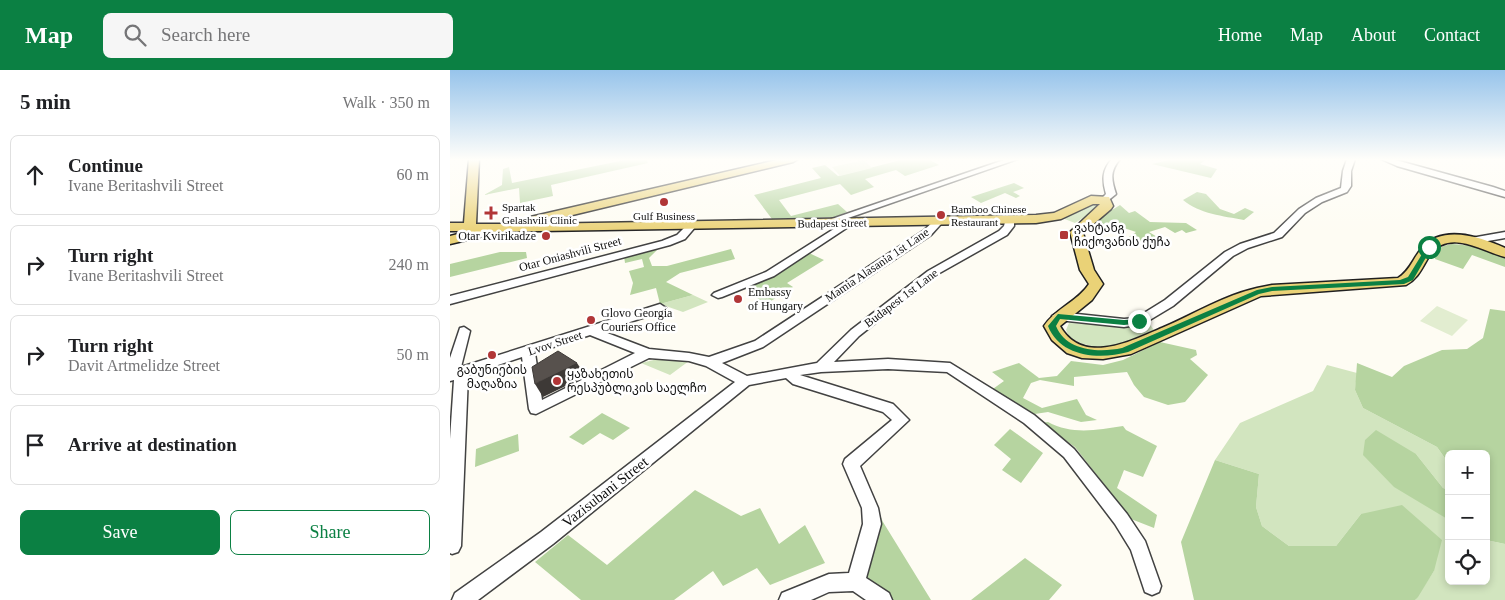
<!DOCTYPE html>
<meta charset="utf-8">
<style>
body{margin:0;font-family:"Times New Roman","Noto Sans Georgian",serif;background:#f6f6f6;color:#202124}
.controls{position:absolute;right:15px;bottom:15px;display:grid;overflow:hidden;border-radius:8px;box-shadow:0 2px 8px #0003}
.controls button{width:45px;height:45px;display:grid;place-items:center;padding:0;border:0;border-bottom:1px solid #e0e0e0;background:#fff;color:#202124;font:25px sans-serif}
.stop{position:absolute;width:15px;height:15px;margin:-11px;border:4px solid #0b8043;border-radius:50%;background:#fff}
.stop.end{background:#0b8043;border-color:#fff;box-shadow:0 1px 5px #0008}
.list{margin:0;padding:0;list-style:none}
h2{display:flex;justify-content:space-between;align-items:center;height:65px;margin:0;padding:0 20px;font-size:21px}
h2 small{font-size:16px;font-weight:400;color:#757577}
.list li{display:grid;grid-template-columns:32px 1fr auto;gap:15px;align-items:center;box-sizing:border-box;height:80px;margin:0 10px 10px;padding:0 10px;border:1px solid #e0e0e0;border-radius:8px}
.list b{display:block;font-size:19px;white-space:nowrap}
.list p{margin:0;font-size:16px;white-space:nowrap;color:#757577}
.list em{font-size:16px;font-style:normal;color:#757577}
.actions{display:flex;gap:10px;padding:15px 20px}
.actions a{flex:1;padding:11px 0;border:1px solid #0b8043;border-radius:8px;text-align:center;font-size:18px;color:#0b8043}
.actions .main{background:#0b8043;color:#fff}
.icon{flex:none;width:28px;height:28px;fill:none;stroke:currentColor;stroke-width:2;stroke-linecap:round;stroke-linejoin:round}
.map{position:relative;flex:none;width:1055px;height:530px;overflow:hidden}
header{display:flex;align-items:center;gap:30px;box-sizing:border-box;height:70px;padding:0 25px;background:#0b8043;color:#fff}
header strong{font-size:24px}
nav{display:flex;gap:28px;margin-inline-start:auto;font-size:18px}
.search{width:350px;height:45px;background:#f6f6f6;display:flex;align-items:center;gap:12px;box-sizing:border-box;padding:0 18px;border-radius:8px;color:#757577;font-size:19px}
main{display:flex}
aside{flex:1;background:#fff}
.map>svg:first-child{display:block}
.green{fill:#d2e5bf}
.forest{fill:#b6d4a0}
.pitch{fill:#e2edd0}
.lines{fill:none;stroke-linecap:round;stroke-linejoin:round}
.minor-casing{stroke:#424242;stroke-width:3}
.major-casing{stroke:#202020;stroke-width:3}
.minor{fill:#fff;fill-rule:evenodd}
.major{fill:#ead277;fill-rule:evenodd}
.shaded-wall{fill:#3d3936}
.building{fill:#57514d;stroke:#3d3936}
.route{fill:#0b8043}
.poi-dot{fill:#b13637;stroke:#fff;stroke-width:2}
.labels{text-anchor:middle;stroke-width:5;stroke-linejoin:round;paint-order:stroke}
.far-poi-label{font-size:11px;fill:#0f0f0f;stroke:#fff;text-anchor:start}
.far-street-label{font-size:11px;fill:#0f0f0f;stroke:#fff}
.poi-label{font-size:12px;fill:#0f0f0f;stroke:#fff;text-anchor:start}
.street-label{font-size:12px;fill:#0f0f0f;stroke:#fff}
.near-street-label{font-size:15px;fill:#0f0f0f;stroke:#fff}
</style>
<header>
<strong>Map</strong>
<div class="search"><svg class="icon" aria-label="search" viewBox="0 0 24 24"><circle cx="10" cy="10" r="6"/><path d="M15 15l6 6"/></svg>Search here</div>
<nav><a>Home</a><a>Map</a><a>About</a><a>Contact</a></nav>
</header>
<main>
<aside>
<h2>5 min<small>Walk · 350 m</small></h2>
<ul class="list">
<li><svg class="icon" aria-label="ahead" viewBox="0 0 24 24"><path d="M12 20V5M6 11l6-6 6 6"/></svg><div><b>Continue</b><p>Ivane Beritashvili Street</p></div><em>60 m</em></li>
<li><svg class="icon" aria-label="right" viewBox="0 0 24 24"><path d="M7 20v-9h11M14 6l5 5-5 5"/></svg><div><b>Turn right</b><p>Ivane Beritashvili Street</p></div><em>240 m</em></li>
<li><svg class="icon" aria-label="right" viewBox="0 0 24 24"><path d="M7 20v-9h11M14 6l5 5-5 5"/></svg><div><b>Turn right</b><p>Davit Artmelidze Street</p></div><em>50 m</em></li>
<li><svg class="icon" aria-label="arrive" viewBox="0 0 24 24"><path d="M6 21V4h12l-3 4 3 4H6"/></svg><div><b>Arrive at destination</b></div></li>
</ul>
<div class="actions"><a class="main">Save</a><a>Share</a></div>
</aside>
<div class="map">
<svg width="1055" height="530" viewBox="0 0 1055 530">
<rect width="100%" height="100%" fill="#fefcf3"/>
<path class="green" d="M645,134L650,137L625,153L612,148Z
M243,225L258,232L233,242L210,234Z
M698,252L704,260C670,274 657,285 620,269L616,260L619,253L686,257Z
M208,289L239,291L220,305L191,293Z
M877,295L907,303L905,320L913,338L987,377L999,394V420L993,418L966,384L976,434L999,450V511H1036V470L1055,474V530H965L984,501L911,444L886,476H839L812,456L806,437L809,404L765,390L790,353L863,321Z"/>
<path class="forest" d="M180,89H196L198,93L101,115L103,126L70,133L69,118L34,125L52,115L53,99L59,97L62,113Z
M455,89H485L480,90L489,95L455,106L446,100L415,109L424,117L401,125L390,114L329,130L341,146L388,134L397,142L385,147L322,149L304,125L371,108L362,98L375,95L388,106Z
M723,89H757L750,94L767,99L761,108L702,94Z
M564,113L574,118L563,122L570,126L566,128L555,123L531,133L521,127Z
M747,122L756,124L770,139L784,144L795,138L804,142L794,150C773,146 750,144 733,130Z
M670,135L679,143L685,141L700,152L736,153L747,160L736,163L732,160L725,163L715,157L699,162L712,170C698,174 684,178 670,173L686,162L671,157L664,161L643,152Z
M1002,174C1021,175 1038,179 1055,188V197L1022,185L1013,199L985,189C987,178 991,176 1002,174Z
M211,176L199,188L202,196H217L281,179L285,189L230,203L216,212L243,225L210,234L206,218L180,225L183,213L179,201L194,197L192,189L175,193L174,186Z
M50,182H76L77,188L0,207V194Z
M359,183L374,190L337,213L343,217L321,231L311,234L301,217Z
M1040,239L1055,241V474L1036,470V384H999V394L987,377L913,338L905,320L907,293L942,307L954,296L992,280L1017,279L1033,268Z
M710,272L746,280L747,285L740,289L758,305L735,332L718,335L694,327L684,315L677,302L624,307V316L590,310L581,313L573,328L592,338L627,329L636,345L647,350L631,352L598,342L578,345L540,321L554,311L542,302L569,293L589,308L607,306L621,291L653,295L673,290Z
M152,343L180,358L163,370L150,363L133,375L119,367Z
M598,352C622,365 647,360 673,356L676,360L707,376L693,407L674,400L667,418L707,445L704,458L681,449L625,377L591,353Z
M560,359L593,383L571,413L552,400L561,389L544,375Z
M926,360L966,384L993,418L999,420V450L944,417L913,385L915,370Z
M68,364L69,381L25,397L26,379Z
M765,390L809,404L806,437L812,456L839,476H886L911,444L952,435L992,470L984,501L968,527L965,530H744L731,472Z
M245,420L291,446L310,438L329,474L355,455L375,493L320,515L307,498L273,516L263,501L224,530H131L85,492L118,465L157,495Z
M429,443L433,452L481,530H436L417,508Z
M575,488L612,515L599,530H521Z"/>
<path class="pitch" d="M414,90L422,98L390,106L382,97Z
M987,236L1018,250L1002,266L970,251Z"/>
<g class="lines">
<g class="minor-casing">
<path id="minor" d="M557,89H568L378,155L375,156L370,153Z
M662,89H670C660,101 661,109 666,124L655,133L650,130L656,124C652,110 652,100 662,89Z
M897,89H905L901,101V116L897,122L872,132L855,143L832,167L798,178L783,186L723,236L693,254L674,257L608,250L602,246L608,242L674,249L686,248L715,230L775,182L790,174L824,163L849,139L866,128L891,118L893,101Z
M931,89H942L1043,117L1055,121V127L947,96Z
M559,147L564,150V156L557,165L486,205L409,266L384,292L438,289L500,293L584,345L624,379L677,444L695,471L711,516L709,522L702,525L695,522L681,480L665,454L614,387L574,353L497,302L438,299L371,302L350,305L443,334L459,350L410,396L428,438L431,454L416,508L439,523L442,530H416L403,521L379,522L361,530H329L332,523L379,504L399,503L413,454L412,438L393,394L395,389L442,350L433,342L343,314L336,308L299,315L103,474L28,530H2L5,523L91,462L285,312L256,296L239,291L199,288L86,344L81,343L79,339L72,287L18,305L11,476L8,482L2,484L0,483V369L4,310L0,311V288L10,258L14,257L20,261L11,297L210,234L216,238L214,241L152,261L199,279L239,283L259,287L305,271L473,161L485,150H491V154L481,165L313,277L272,293L297,306L367,293L401,260L478,201L549,161L554,156L556,148ZM140,265L185,283L92,330L85,283Z
M398,150L403,153L401,155L324,206L272,227L268,228L262,225L264,223L316,202Z
M242,152L247,155L235,169L220,175L0,234V226L212,171L227,165L239,153Z
M1055,162V168L1021,174L1016,171L1021,168Z"/>
</g>
<g class="major-casing">
<path id="major" d="M19,89H29L26,154H76L74,151L76,148L331,89H348L343,92L85,154L586,145L604,143L641,126L659,127L663,136L661,139L633,163L644,200L653,214L642,230L610,256C633,297 683,270 714,257C744,244 775,225 807,218L822,215L948,208C960,201 963,188 972,178C992,154 1031,167 1055,178V187C1032,181 999,158 980,185C972,197 969,208 956,215L811,226L681,284L653,289L632,288L617,283L602,270L594,256C606,238 627,232 639,214L630,200L620,162L650,134H643L611,149L586,153L34,162V166L0,174V166L8,164L10,161H0V153H14Z"/>
</g>
<use href="#minor" class="minor"/>
<use href="#major" class="major"/>
</g>
<path class="shaded-wall" d="M127,293L135,305L126,311L93,327L85,314Z"/>
<path class="building" d="M108,281L127,293L118,298L85,314L82,297Z"/>
<linearGradient id="sky" x2="0" y2="1"><stop stop-color="#97c4eb"/><stop offset="0.55" stop-color="#fffefa"/><stop offset="1" stop-color="#fffefa" stop-opacity="0"/></linearGradient>
<rect width="1055" height="163" fill="url(#sky)"/>
<path class="route" d="M977,176L982,177L963,210L954,214L822,221L809,224L678,282C649,290 610,287 598,256L608,244L674,250L692,249V253L674,255L610,249L606,256C616,281 649,283 672,278L807,220L822,217L950,210L958,207Z"/>
<g class="poi-dot">
<circle cx="214" cy="132" r="5"/>
<path d="M38.5 135.5h5v5h5v5h-5v5h-5v-5h-5v-5h5z"/>
<circle cx="491" cy="145" r="5"/>
<rect x="609" y="160" width="10" height="10" rx="2.5"/>
<circle cx="96" cy="166" r="5"/>
<circle cx="288" cy="229" r="5"/>
<circle cx="141" cy="250" r="5"/>
<circle cx="42" cy="285" r="5"/>
<circle cx="107" cy="311" r="5"/>
</g>
<g class="labels">
<g class="far-poi-label">
<text x="52" y="141">Spartak<tspan x="52" dy="13">Gelashvili Clinic</tspan></text>
<text x="501" y="143">Bamboo Chinese<tspan x="501" dy="13">Restaurant</tspan></text>
<text x="214" y="150" text-anchor="middle">Gulf Business</text>
</g>
<g class="far-street-label">
<text transform="translate(382 153) rotate(-1)" y="4">Budapest Street</text>
</g>
<g class="poi-label">
<text x="624" y="162">ვახტანგ<tspan x="624" dy="14">ჩიქოვანის ქუჩა</tspan></text>
<text x="86" y="170" text-anchor="end">Otar Kvirikadze</text>
<text x="298" y="226">Embassy<tspan x="298" dy="14">of Hungary</tspan></text>
<text x="151" y="247">Glovo Georgia<tspan x="151" dy="14">Couriers Office</tspan></text>
<text x="42" y="304" text-anchor="middle">გაბუნიების<tspan x="42" dy="14">მაღაზია</tspan></text>
<text x="117" y="308">ყაზახეთის<tspan x="117" dy="14">რესპუბლიკის საელჩო</tspan></text>
</g>
<g class="street-label">
<text transform="translate(120 184) rotate(-15)" y="4">Otar Oniashvili Street</text>
<text transform="translate(427 195) rotate(-34)" y="4">Mamia Alasania 1st Lane</text>
<text transform="translate(451 228) rotate(-37)" y="4">Budapest 1st Lane</text>
<text transform="translate(105 273) rotate(-18)" y="4">Lvov Street</text>
</g>
<g class="near-street-label">
<text transform="translate(155 422) rotate(-38)" y="5">Vazisubani Street</text>
</g>
</g>
</svg>
<div class="controls">
<button>+</button>
<button>−</button>
<button><svg class="icon" aria-label="locate" viewBox="0 0 24 24"><circle cx="12" cy="12" r="6"/><path d="M12 2v4M12 18v4M2 12h4M18 12h4"/></svg></button>
</div>
<div class="stop" style="left:979px;top:177px"></div>
<div class="stop end" style="left:689px;top:251px"></div>
</div>
</main>
